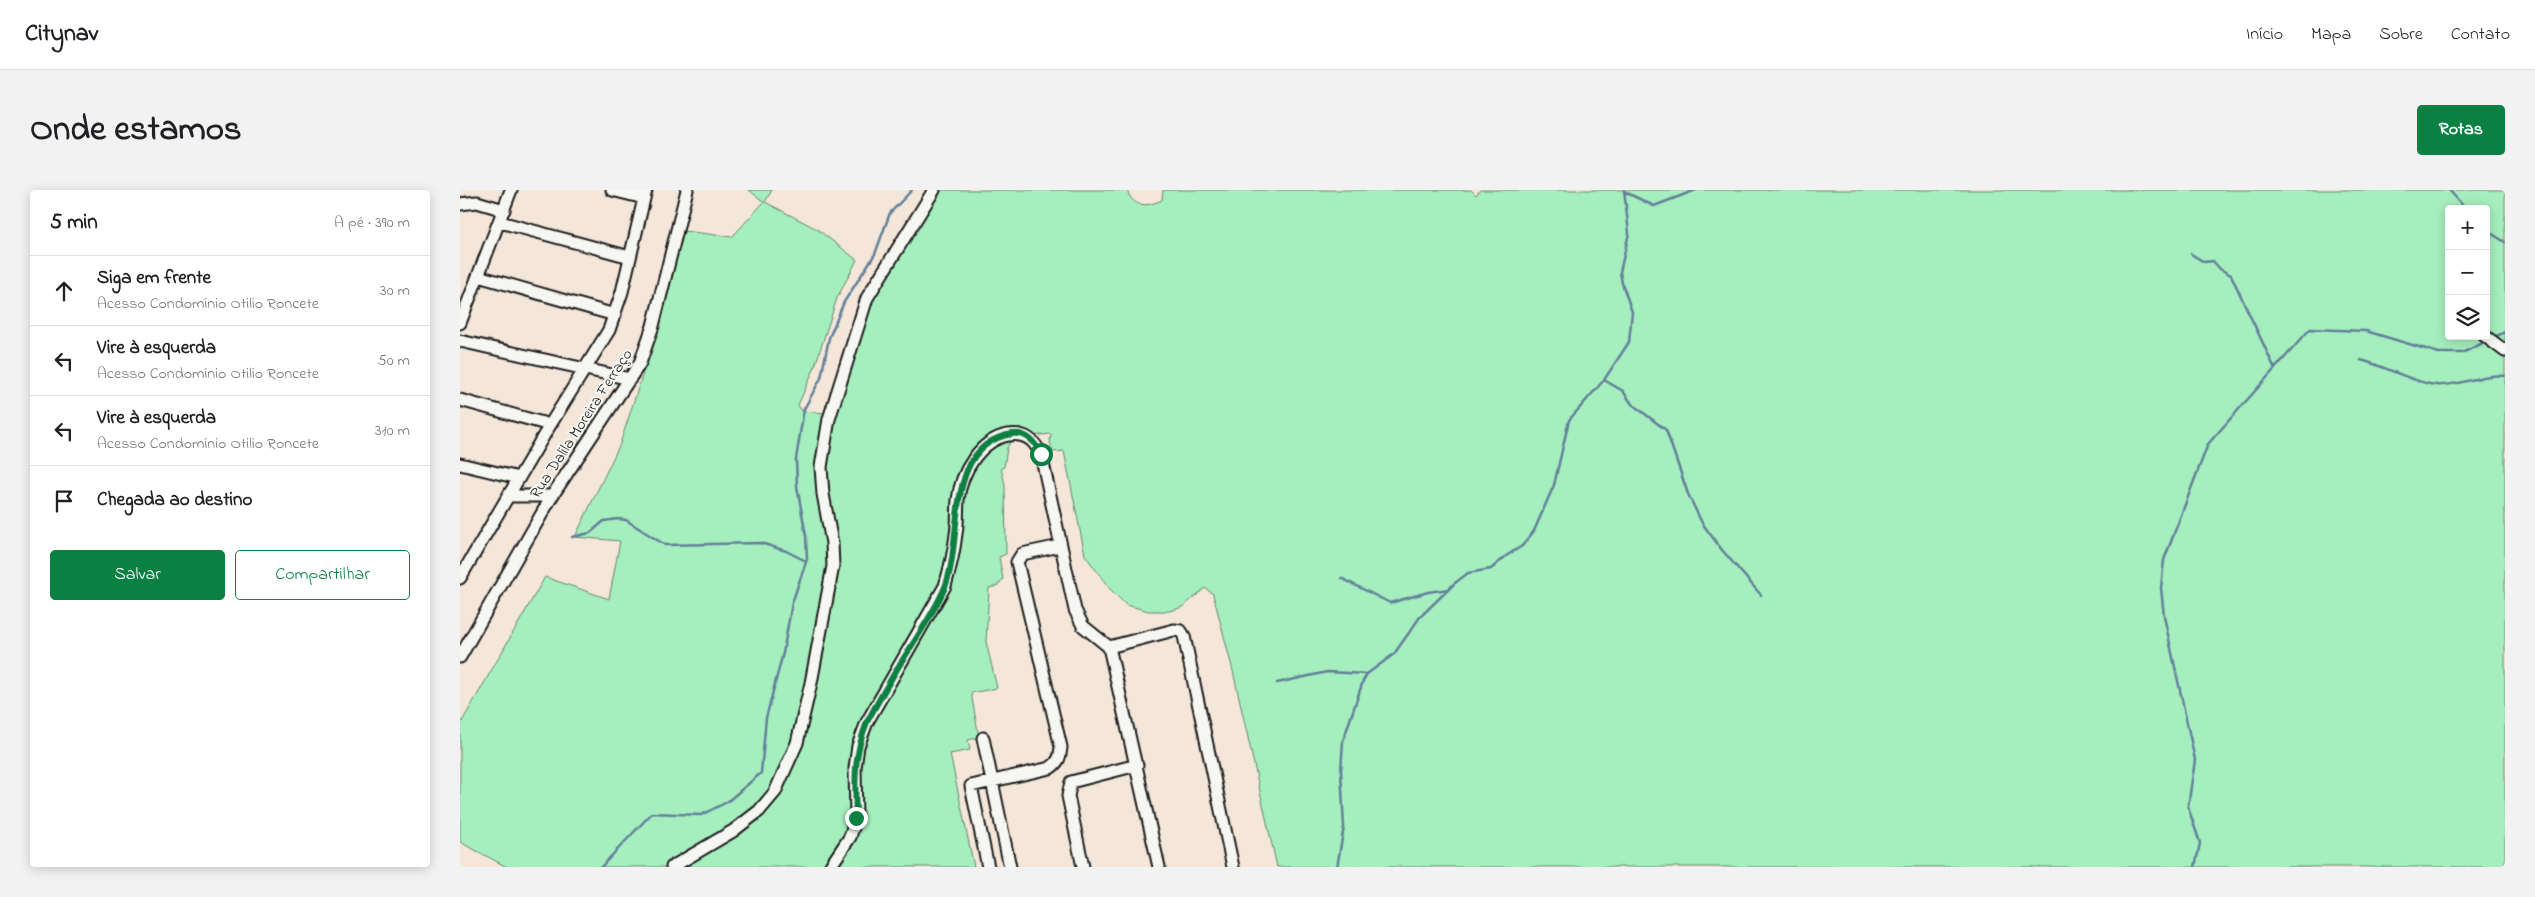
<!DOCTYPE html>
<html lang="pt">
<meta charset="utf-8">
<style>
body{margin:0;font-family:"Indie Flower",sans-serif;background:#f2f2f2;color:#202124}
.controls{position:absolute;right:15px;top:15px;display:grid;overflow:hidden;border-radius:5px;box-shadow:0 2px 12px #0003}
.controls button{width:45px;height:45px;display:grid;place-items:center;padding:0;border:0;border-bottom:1px solid #e0e0e0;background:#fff;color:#202124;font:25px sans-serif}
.stop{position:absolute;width:15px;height:15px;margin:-11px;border:4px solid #0b8043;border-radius:50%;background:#fff}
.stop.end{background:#0b8043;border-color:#fff;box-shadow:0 1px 5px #0008}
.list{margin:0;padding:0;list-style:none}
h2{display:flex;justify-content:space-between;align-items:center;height:65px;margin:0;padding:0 20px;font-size:21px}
h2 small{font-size:16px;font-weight:400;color:#757577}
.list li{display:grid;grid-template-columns:32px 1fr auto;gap:15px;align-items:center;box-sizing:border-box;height:70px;padding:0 20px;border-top:1px solid #e0e0e0}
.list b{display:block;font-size:19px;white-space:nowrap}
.list p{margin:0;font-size:16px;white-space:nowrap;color:#757577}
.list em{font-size:16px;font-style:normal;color:#757577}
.actions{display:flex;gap:10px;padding:15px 20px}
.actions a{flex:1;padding:11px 0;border:1px solid #0b8043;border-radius:5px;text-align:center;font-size:18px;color:#0b8043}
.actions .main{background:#0b8043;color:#fff}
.icon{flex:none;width:28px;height:28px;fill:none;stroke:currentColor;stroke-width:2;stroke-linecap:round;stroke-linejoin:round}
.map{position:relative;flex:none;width:2045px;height:677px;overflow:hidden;border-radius:5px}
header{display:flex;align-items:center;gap:30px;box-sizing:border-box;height:70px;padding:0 25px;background:#fff;border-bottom:1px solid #e0e0e0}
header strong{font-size:24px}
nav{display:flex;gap:28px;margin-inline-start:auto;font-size:18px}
.intro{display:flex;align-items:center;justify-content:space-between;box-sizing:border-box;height:120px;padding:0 30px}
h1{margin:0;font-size:35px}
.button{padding:12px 22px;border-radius:5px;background:#0b8043;color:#fff;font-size:18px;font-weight:700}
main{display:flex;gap:30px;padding:0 30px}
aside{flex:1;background:#fff;border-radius:5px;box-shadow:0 2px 12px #0003}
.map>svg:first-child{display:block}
.green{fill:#a5efbe;stroke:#60866d;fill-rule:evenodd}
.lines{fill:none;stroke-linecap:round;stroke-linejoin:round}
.stream{stroke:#647f9a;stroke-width:2.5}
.minor-casing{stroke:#1c1c1c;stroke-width:15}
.minor{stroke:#f6f6f2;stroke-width:11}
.route{stroke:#0b8043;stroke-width:6}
.labels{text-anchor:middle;stroke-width:4;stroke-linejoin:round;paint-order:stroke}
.street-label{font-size:16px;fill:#1c1c1c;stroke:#f6f6f2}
</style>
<header>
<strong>Citynav</strong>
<nav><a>Início</a><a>Mapa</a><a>Sobre</a><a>Contato</a></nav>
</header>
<div class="intro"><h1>Onde estamos</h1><a class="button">Rotas</a></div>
<main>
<aside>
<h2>5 min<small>A pé · 390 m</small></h2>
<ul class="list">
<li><svg class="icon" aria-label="ahead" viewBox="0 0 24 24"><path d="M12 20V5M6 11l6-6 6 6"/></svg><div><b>Siga em frente</b><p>Acesso Condomínio Otilio Roncete</p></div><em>30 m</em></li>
<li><svg class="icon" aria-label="left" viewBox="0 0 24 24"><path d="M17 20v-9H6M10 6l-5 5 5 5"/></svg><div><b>Vire à esquerda</b><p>Acesso Condomínio Otilio Roncete</p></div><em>50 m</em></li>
<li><svg class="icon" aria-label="left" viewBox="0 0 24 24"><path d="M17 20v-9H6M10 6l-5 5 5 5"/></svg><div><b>Vire à esquerda</b><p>Acesso Condomínio Otilio Roncete</p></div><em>310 m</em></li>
<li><svg class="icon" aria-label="arrive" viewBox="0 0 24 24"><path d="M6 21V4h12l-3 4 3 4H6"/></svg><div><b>Chegada ao destino</b></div></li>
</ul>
<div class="actions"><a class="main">Salvar</a><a>Compartilhar</a></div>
</aside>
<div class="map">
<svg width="2045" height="677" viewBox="0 0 2045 677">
<rect width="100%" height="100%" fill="#f4e6d9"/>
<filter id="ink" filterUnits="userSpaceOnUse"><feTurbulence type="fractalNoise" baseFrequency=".02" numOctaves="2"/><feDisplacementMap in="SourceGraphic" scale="10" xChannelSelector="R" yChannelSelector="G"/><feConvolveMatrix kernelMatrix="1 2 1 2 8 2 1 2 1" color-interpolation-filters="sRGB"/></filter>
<g filter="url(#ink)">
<path class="green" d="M289,0H312L305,12L357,39L397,70L377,108L354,179L338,215L342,221L377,224C387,189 393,151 407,117C425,75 454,37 480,0H667C673,18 686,17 702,10L703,0H1011L1016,5L1020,0H2045V677H817L773,481L753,404L745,398L723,417L709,421H689L666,415L650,399L625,365L604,261L593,262L590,252L591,244L552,248L547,258L544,277L541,278L545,295L546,364L539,367L543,389L537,396L529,398L526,452L537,498L511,503L519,547L508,550L510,560L490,564L514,677H47L0,652V535L85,387L149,409L160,351L115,347L160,254L197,140L224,41L272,47L304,12ZM1989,19H2026V146H1989Z"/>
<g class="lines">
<path class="stream" d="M1989,0L2006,19
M1165,2L1194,16L1236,0
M2026,40L2045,52
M1731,64L1744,72L1753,71L1760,79L1771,85L1815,179
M2032,148L2045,142
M1901,170C1925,176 1954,193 1976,195C2000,197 2021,183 2045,186
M1144,190L1163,201L1172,214L1206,240L1228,304L1242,333L1262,360L1301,405
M112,347L130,343L144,331L158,329L166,330L205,355L301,353L326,361L346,371
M881,388L930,413L968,402L989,399
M817,493L867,482L907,484
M141,677L192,623L241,625L267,612L301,583L306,528L323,463L332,413L347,369L346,346L337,296L336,269L344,219L361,188L369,148L384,112L415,64L430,23L452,0
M877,677L884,637L881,581L883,551L903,491L907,484L934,464L960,427L995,393L1008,383L1031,379L1046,366L1062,356L1074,341L1094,295L1109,230L1144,190L1169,152L1172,122L1162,93L1160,82L1169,43L1164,0
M1735,677L1740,653L1728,617L1735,570L1704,426L1701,398L1704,370L1748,254L1850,139L1906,141L1979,163H2002L2025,152"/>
<g class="minor-casing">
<path id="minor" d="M152,0L184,8
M0,14L17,12L44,20
M40,32L170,67
M18,86L155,125
M0,133L51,0
M2025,146L2045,161
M0,151L170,189
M0,210L90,235
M0,274L59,288
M49,306H92
M0,388L90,235L149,140L162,102L186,0
M649,457L714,440L721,441L724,446L773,677
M649,457L699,677
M0,467L92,306L180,173L193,136L227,0
M523,548L550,677
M212,677L273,641L299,621L315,602L337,553L351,493L373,376L372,353L363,304L361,277L369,229L407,108L474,0
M370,677L390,647L396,628L395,578L398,556L407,532L485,396C490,379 494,362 496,344C498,333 497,321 498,310C501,282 520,250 548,245C565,242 574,250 581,264L615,420L623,436L649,457
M528,677L511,596L590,578C599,572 600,567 601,557L557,372L562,364L600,356
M623,677L608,606L611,592L677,575"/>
</g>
<use href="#minor" class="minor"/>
</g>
</g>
<g class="lines" filter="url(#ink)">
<path class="route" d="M396,628C395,590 393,568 407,532C420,508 434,483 449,460C462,439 476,419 485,397C504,349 483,255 552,244C567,242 575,252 581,264"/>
</g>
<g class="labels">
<g class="street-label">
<text transform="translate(120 233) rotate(-57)" y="6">Rua Dalila Moreira Ferraço</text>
</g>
</g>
</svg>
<div class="controls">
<button>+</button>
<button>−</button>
<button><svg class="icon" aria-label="layers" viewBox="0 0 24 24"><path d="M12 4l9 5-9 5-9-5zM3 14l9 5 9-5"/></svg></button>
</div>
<div class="stop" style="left:581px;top:264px"></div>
<div class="stop end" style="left:396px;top:628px"></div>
</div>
</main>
